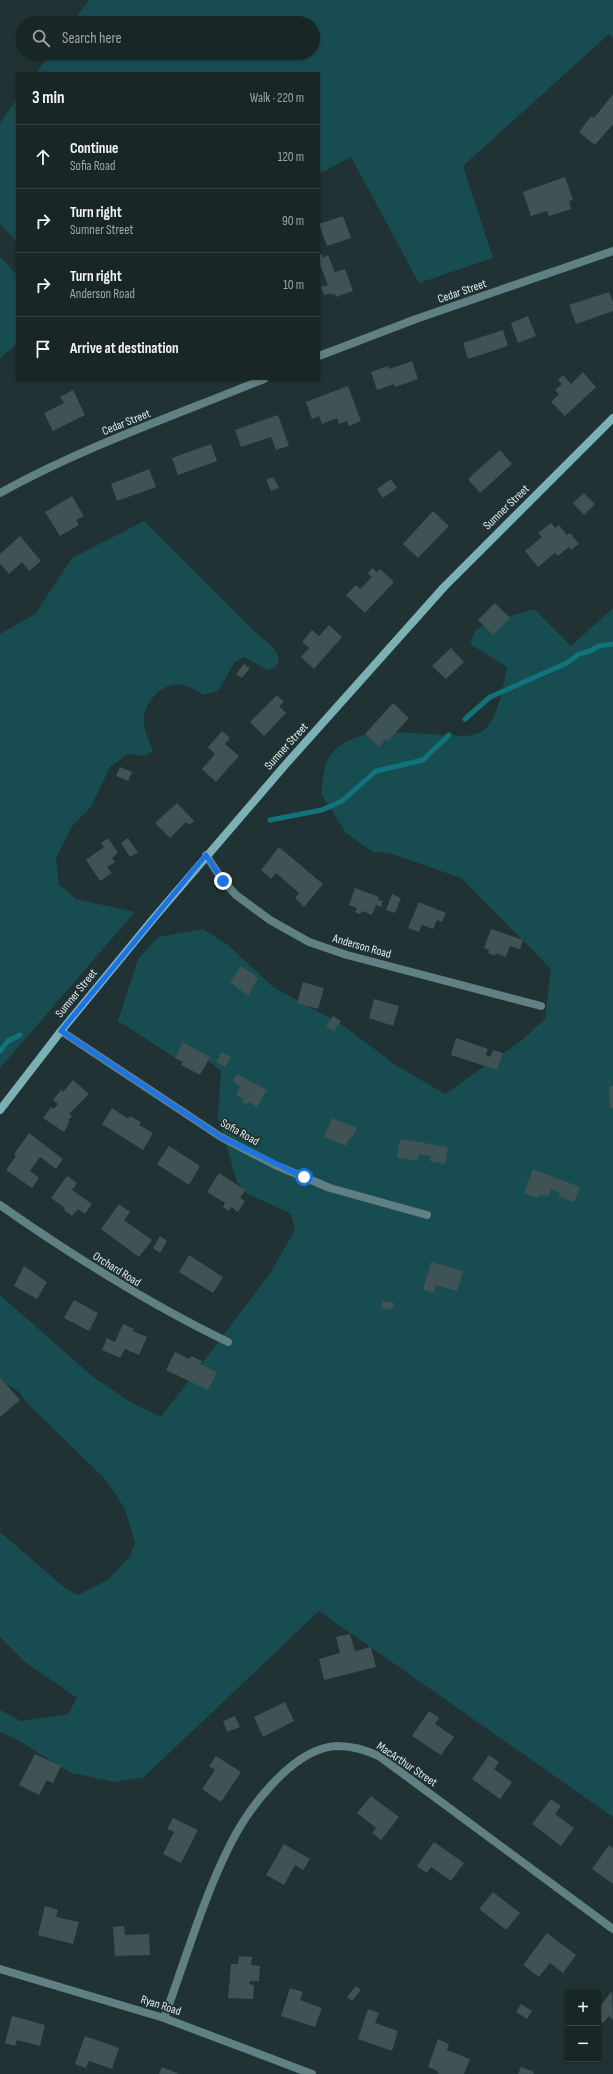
<!DOCTYPE html>
<meta charset="utf-8">
<style>
body{margin:0;font-family:"Sofia Sans Condensed",sans-serif;background:#253232;color:#f1f3f6}
.controls{position:absolute;right:12px;bottom:12px;display:grid;overflow:hidden;border-radius:0px;box-shadow:0 1px 3px #0004}
.controls button{width:36px;height:36px;display:grid;place-items:center;padding:0;border:0;border-bottom:1px solid #364343;background:#182626;color:#f1f3f6;font:20px sans-serif}
.stop{position:absolute;width:12px;height:12px;margin:-9px;border:3px solid #1a73e8;border-radius:50%;background:#fff}
.stop.end{background:#1a73e8;border-color:#fff;box-shadow:0 1px 4px #0008}
.list{margin:0;padding:0;list-style:none}
h2{display:flex;justify-content:space-between;align-items:center;height:52px;margin:0;padding:0 16px;font-size:17px}
h2 small{font-size:13px;font-weight:400;color:#9fa5a7}
.list li{display:grid;grid-template-columns:26px 1fr auto;gap:12px;align-items:center;box-sizing:border-box;height:64px;padding:0 16px;border-top:1px solid #364343}
.list b{display:block;font-size:15px;white-space:nowrap}
.list p{margin:0;font-size:13px;white-space:nowrap;color:#9fa5a7}
.list em{font-size:13px;font-style:normal;color:#9fa5a7}
.icon{flex:none;width:22px;height:22px;fill:none;stroke:currentColor;stroke-width:2;stroke-linecap:round;stroke-linejoin:round}
.map{position:relative;flex:none;width:613px;height:2074px;overflow:hidden}
.search{position:absolute;background:#182626;box-shadow:0 1px 3px #0004;left:16px;top:16px;width:304px;height:44px;display:flex;align-items:center;gap:10px;box-sizing:border-box;padding:0 14px;border-radius:22px;color:#9fa5a7;font-size:15px}
.panel{position:absolute;background:#182626;box-shadow:0 1px 3px #0004;left:16px;top:72px;width:304px;height:308px;border-radius:0px}
.map>svg:first-child{display:block}
.green{fill:#174c50}
.lines{fill:none;stroke-linecap:round;stroke-linejoin:round}
.stream{stroke:#10747a;stroke-width:5}
.building{fill:#3f5254}
.minor{stroke:#608184;stroke-width:8}
.tertiary{stroke:#608184;stroke-width:8}
.secondary{stroke:#7bb1b5;stroke-width:8}
.route{stroke:#1a73e8;stroke-width:5}
.labels{text-anchor:middle;stroke-width:4;stroke-linejoin:round;paint-order:stroke}
.street-label{font-size:12px;fill:#dfeaeb;stroke:#203233}
</style>
<div class="map">
<svg width="613" height="2074" viewBox="0 0 613 2074">
<rect width="100%" height="100%" fill="#203233"/>
<path class="green" d="M89,0H613V38L609,34L463,166L493,258L419,283L351,157L319,174V73H36L51,53H313V23H72Z
M17,99V242L0,224V123Z
M0,257L17,275V344L0,358Z
M144,521L259,636C270,644 285,654 275,668L268,670L244,657L235,662L218,691L204,695C197,691 190,686 182,685C163,681 143,703 144,721C144,731 149,741 153,751L144,756L128,754L110,767L91,807L73,825L56,858L59,884L76,899L135,912L0,1068V634L35,614L72,558Z
M613,608V1817L319,1611L144,1777L115,1782L71,1773L18,1740L0,1732V1710L21,1721L68,1714L77,1698L25,1662L0,1637V1532L65,1588L78,1595L108,1580L130,1556L135,1543L125,1509L105,1479L27,1403L19,1392L0,1380V1295L92,1376L132,1403L161,1417L269,1275L295,1230L291,1214L248,1194L237,1182L218,1117L221,1071L209,1061L177,1059L118,1021L138,959L158,937L203,929L228,945L273,987L341,1024L397,1066L445,1094L522,1040L545,1019L551,969L461,878L389,853L373,852L346,833L321,794C323,784 323,773 326,764C342,721 413,734 448,735C462,736 474,738 485,729C498,719 504,683 507,667L470,644L475,631L487,623L534,609L571,646Z"/>
<g class="lines">
<path class="stream" d="M465,719L490,697L567,663L579,654L590,651L599,646L613,644
M270,820L322,810L342,801L376,771L423,760L449,735
M0,1051L8,1041L20,1035"/>
</g>
<path class="building" d="M613,94V124L595,145L579,132L591,116L594,118Z
M565,177L573,200L569,201L571,209L549,216L547,211L531,216L523,192Z
M343,216L351,238L327,246L319,224Z
M322,254L323,258L328,255L335,272L345,269L353,291L336,297L335,294L331,295L330,293L324,295L321,287L328,285L319,262V255Z
M609,292L613,302V311L576,324L569,305Z
M528,316L536,336L518,343L511,323Z
M503,330L508,346L468,359L463,343Z
M412,361L418,379L395,387L394,384L377,390L371,372L388,366L389,369Z
M583,372L596,387L565,416L551,402L559,394L555,390L562,384L558,380L563,375L571,384Z
M348,386L361,421L349,426L347,421L339,424L337,418L322,424L319,416L312,419L306,402Z
M73,390L85,415L53,431L44,413L64,403L60,397Z
M278,415L289,446L276,450L271,437L241,447L235,430Z
M211,444L217,461L178,475L172,458Z
M500,450L512,464L480,493L468,479Z
M149,469L156,487L117,501L111,484Z
M273,477L279,488L271,491L266,480Z
M391,479L397,488L383,498L377,489Z
M584,493L595,504L584,515L573,503Z
M72,496L84,516L76,520L79,525L60,536L45,512Z
M433,511L449,526L418,558L403,544Z
M551,523L555,528L559,525L567,535L570,533L579,544L571,550L569,547L558,556L555,553L538,567L525,551L542,537L538,533Z
M20,536L41,561L29,571L22,562L9,574L0,564V554Z
M372,568L377,572L380,569L394,582L365,613L346,595L356,585L360,589L372,577L368,573Z
M495,603L510,618L493,635L478,620Z
M329,625L342,637L314,669L301,657L309,648L302,642L312,630L319,636Z
M451,648L464,662L446,679L432,666Z
M244,664L250,668L242,678L236,674Z
M277,695L284,702L279,706L286,713L264,736L250,722Z
M393,703L409,718L388,741L386,739L379,747L365,734Z
M222,731L230,738L225,744L239,756L216,782L202,769L215,754L208,747Z
M120,767L132,772L128,781L116,776Z
M177,803L194,821L189,825L186,822L170,838L155,823Z
M108,838L118,853L112,858L115,862L107,867L112,873L100,881L86,860L104,847L101,843Z
M128,838L138,852L130,857L121,843Z
M279,847L323,884L304,907L295,898L299,893L276,873L271,879L261,870Z
M355,888L379,897L378,900L383,901L381,907L376,905L372,915L362,911L360,914L355,912L357,908L349,905Z
M392,894L401,898L395,913L386,910Z
M419,902L446,913L442,922L437,920L433,929L422,925L419,932L408,928Z
M491,929L523,940L520,949L510,946L506,957L496,953L495,956L488,953L489,950L484,948Z
M241,966L258,978L248,996L230,982Z
M303,982L324,988L318,1009L297,1003Z
M374,999L399,1006L393,1026L369,1018Z
M333,1016L341,1021L334,1032L326,1027Z
M456,1038L488,1049L486,1055L490,1057L493,1050L503,1053L497,1070L451,1055Z
M183,1042L210,1057L200,1075L181,1065L183,1062L175,1058Z
M222,1052L231,1057L225,1067L216,1062Z
M237,1074L267,1090L257,1107L249,1102L248,1105L242,1102L244,1099L236,1095L240,1086L233,1082Z
M73,1080L89,1094L69,1114L72,1116L68,1120L70,1121L64,1132L43,1118L51,1107L54,1109L58,1104L53,1100L61,1090L63,1092Z
M609,1086H613V1108H610Z
M112,1108L128,1119L130,1116L141,1122L139,1125L153,1133L143,1150L102,1124Z
M332,1118L357,1128L352,1138L350,1137L346,1146L324,1137Z
M29,1133L63,1159L56,1169L40,1157L30,1171L39,1178L32,1188L6,1170L16,1156L14,1154Z
M400,1139L448,1147L445,1164L430,1161L431,1156L419,1154L418,1161L397,1158Z
M169,1146L200,1166L189,1185L157,1164Z
M533,1169L580,1187L574,1202L558,1196L560,1193L551,1189L548,1197L540,1194L538,1198L524,1193Z
M219,1173L245,1190L240,1198L245,1201L238,1212L231,1207L229,1211L223,1207L225,1203L207,1192Z
M67,1176L77,1183L72,1190L92,1204L85,1214L78,1209L72,1216L64,1210L65,1208L51,1198Z
M119,1204L130,1212L124,1220L152,1240L139,1257L101,1229Z
M160,1236L167,1241L160,1253L153,1248Z
M189,1255L223,1277L213,1293L179,1272Z
M431,1262L463,1271L457,1291L436,1285L434,1293L423,1290Z
M24,1266L47,1282L37,1299L14,1286Z
M74,1300L98,1313L89,1331L64,1318Z
M382,1301L394,1303L392,1310L381,1308Z
M123,1324L134,1329L133,1331L147,1337L139,1355L125,1349L120,1358L102,1350L107,1338L115,1342Z
M175,1352L189,1359L191,1356L202,1361L200,1364L217,1372L208,1390L166,1370Z
M0,1377L20,1400L0,1417Z
M350,1634L355,1651L371,1647L376,1667L324,1680L319,1659L340,1653L336,1637Z
M285,1702L294,1721L263,1737L254,1717Z
M429,1711L439,1718L435,1724L454,1737L441,1755L412,1736Z
M235,1716L240,1727L227,1732L223,1721Z
M35,1754L61,1766L53,1783L47,1780L39,1795L19,1785Z
M489,1755L499,1762L494,1769L512,1782L500,1799L472,1779Z
M216,1756L241,1772L221,1802L202,1789L215,1770L209,1766Z
M371,1796L399,1817L381,1840L372,1833L376,1828L357,1813Z
M551,1799L561,1806L555,1814L574,1828L561,1846L532,1824Z
M173,1818L198,1830L181,1863L163,1854L174,1832L167,1829Z
M434,1842L464,1863L451,1881L431,1867L427,1873L417,1866Z
M284,1844L310,1859L303,1870L295,1865L284,1885L266,1875Z
M609,1845L613,1848V1884L592,1869Z
M493,1892L520,1913L506,1930L479,1909Z
M45,1906L58,1910L56,1917L79,1922L73,1944L38,1935Z
M124,1926L125,1935L149,1934L150,1955L115,1956L113,1927Z
M547,1933L576,1955L563,1973L550,1963L539,1977L523,1965Z
M239,1956L252,1957L251,1965L260,1966L259,1981H250L249,1984L254,1985L253,1999L228,1998L231,1964H238Z
M356,1986L361,1990L352,2001L347,1997Z
M290,1988L303,1992L300,2000L322,2008L315,2027L281,2016Z
M612,1991L613,2020L609,2016L603,2023L598,2020V2009Z
M521,2004L532,2011L527,2019L516,2012Z
M368,2009L379,2013L375,2023L398,2031L392,2051L358,2039Z
M12,2016L45,2025L40,2046L17,2040L15,2046L5,2043Z
M85,2036L119,2048L112,2069L89,2061L86,2068L75,2064Z
M438,2039L449,2044L447,2050L470,2059L464,2074H440L437,2073L438,2071L428,2067Z
M162,2067L179,2074H159Z
M521,2067L534,2072L533,2074H518Z"/>
<g class="lines">
<path class="minor" d="M206,855L223,881L236,895L270,920L309,942L347,955L541,1006
M61,1031L221,1137L275,1165L330,1188L427,1215
M0,1205C73,1256 147,1303 228,1342
M0,1969L164,2018L312,2074
M164,2018C185,1962 203,1898 230,1845C248,1809 293,1747 338,1746C352,1746 366,1750 379,1756L613,1929"/>
<path class="tertiary" d="M319,356L416,319L613,251
M0,493C83,447 176,415 264,379"/>
<path class="secondary" d="M0,1110L61,1031L153,919L286,764L444,587L613,418"/>
</g>
<g class="lines">
<path class="route" d="M223,881L206,855L61,1031L221,1137L304,1177"/>
</g>
<g class="labels">
<g class="street-label">
<text transform="translate(462 291) rotate(-19)" y="4">Cedar Street</text>
<text transform="translate(126 422) rotate(-22)" y="4">Cedar Street</text>
<text transform="translate(506 507) rotate(-44)" y="4">Sumner Street</text>
<text transform="translate(286 746) rotate(-48)" y="4">Sumner Street</text>
<text transform="translate(362 946) rotate(16)" y="4">Anderson Road</text>
<text transform="translate(76 993) rotate(-51)" y="4">Sumner Street</text>
<text transform="translate(240 1132) rotate(29)" y="4">Sofia Road</text>
<text transform="translate(117 1269) rotate(32)" y="4">Orchard Road</text>
<text transform="translate(407 1764) rotate(34)" y="4">MacArthur Street</text>
<text transform="translate(161 2005) rotate(18)" y="4">Ryan Road</text>
</g>
</g>
</svg>
<div class="controls">
<button>+</button>
<button>−</button>
</div>
<div class="stop" style="left:304px;top:1177px"></div>
<div class="stop end" style="left:223px;top:881px"></div>
<div class="search"><svg class="icon" aria-label="search" viewBox="0 0 24 24"><circle cx="10" cy="10" r="6"/><path d="M15 15l6 6"/></svg>Search here</div>
<section class="panel">
<h2>3 min<small>Walk · 220 m</small></h2>
<ul class="list">
<li><svg class="icon" aria-label="ahead" viewBox="0 0 24 24"><path d="M12 20V5M6 11l6-6 6 6"/></svg><div><b>Continue</b><p>Sofia Road</p></div><em>120 m</em></li>
<li><svg class="icon" aria-label="right" viewBox="0 0 24 24"><path d="M7 20v-9h11M14 6l5 5-5 5"/></svg><div><b>Turn right</b><p>Sumner Street</p></div><em>90 m</em></li>
<li><svg class="icon" aria-label="right" viewBox="0 0 24 24"><path d="M7 20v-9h11M14 6l5 5-5 5"/></svg><div><b>Turn right</b><p>Anderson Road</p></div><em>10 m</em></li>
<li><svg class="icon" aria-label="arrive" viewBox="0 0 24 24"><path d="M6 21V4h12l-3 4 3 4H6"/></svg><div><b>Arrive at destination</b></div></li>
</ul>
</section>
</div>
